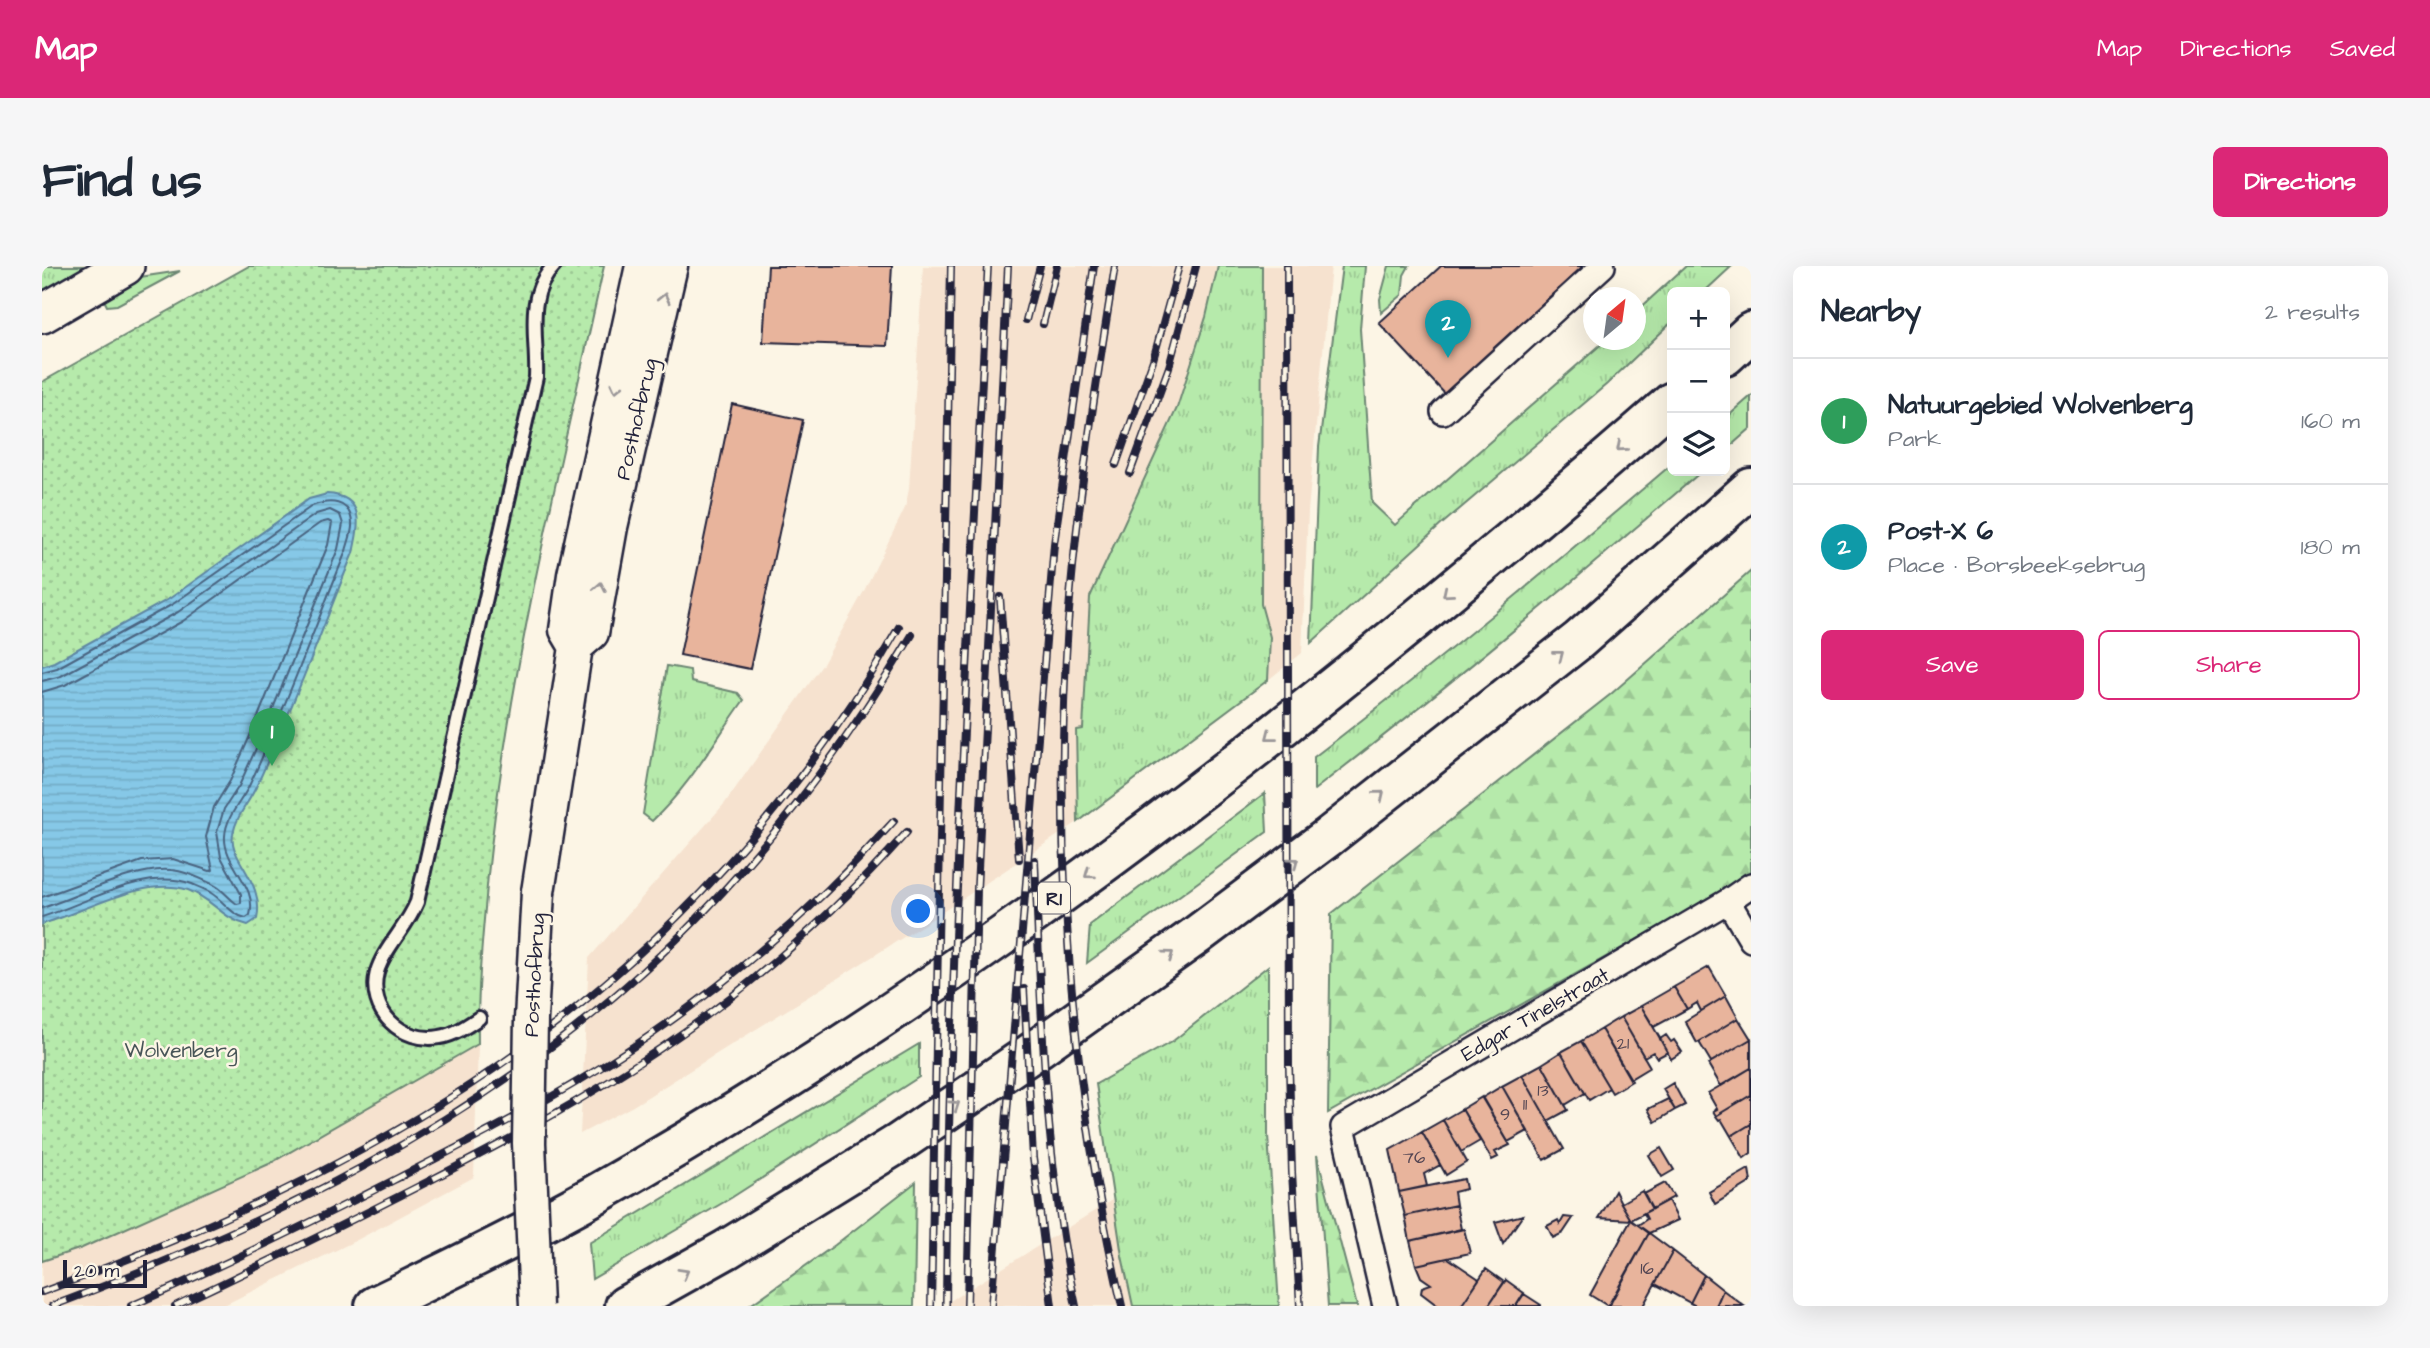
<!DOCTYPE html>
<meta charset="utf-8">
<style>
body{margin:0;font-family:"Architects Daughter",sans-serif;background:#f6f6f7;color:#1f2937}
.controls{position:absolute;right:21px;top:21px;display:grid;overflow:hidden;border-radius:10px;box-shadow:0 7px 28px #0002}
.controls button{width:63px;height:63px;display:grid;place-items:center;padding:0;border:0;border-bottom:2px solid #e0e1e3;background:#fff;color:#1f2937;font:35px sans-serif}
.compass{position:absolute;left:1541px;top:21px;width:63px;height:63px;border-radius:50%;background:#fff;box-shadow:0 7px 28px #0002;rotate:29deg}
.scale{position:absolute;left:21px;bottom:18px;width:84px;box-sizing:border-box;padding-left:7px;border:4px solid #22223b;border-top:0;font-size:19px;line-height:24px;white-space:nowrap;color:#22223b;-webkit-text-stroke:5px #fcf5e5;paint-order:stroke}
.you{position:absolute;left:877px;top:646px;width:24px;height:24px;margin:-18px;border:5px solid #fff;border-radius:50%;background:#1a73e8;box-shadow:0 0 0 10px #1a73e833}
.badge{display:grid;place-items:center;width:46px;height:46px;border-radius:50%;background:#db2777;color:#fff;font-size:23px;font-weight:700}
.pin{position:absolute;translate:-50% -58px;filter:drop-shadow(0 2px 4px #0008)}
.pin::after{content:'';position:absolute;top:37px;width:24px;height:21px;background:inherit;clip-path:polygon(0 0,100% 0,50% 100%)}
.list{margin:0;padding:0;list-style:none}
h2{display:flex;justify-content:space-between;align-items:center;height:91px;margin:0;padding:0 28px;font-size:30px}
h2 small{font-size:23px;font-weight:400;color:#747a83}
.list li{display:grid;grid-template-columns:46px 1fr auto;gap:21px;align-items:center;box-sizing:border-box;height:126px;padding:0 28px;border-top:2px solid #e0e1e3}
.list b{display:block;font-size:26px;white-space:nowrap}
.list p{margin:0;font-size:23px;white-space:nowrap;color:#747a83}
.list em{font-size:23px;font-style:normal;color:#747a83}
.actions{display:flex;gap:14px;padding:21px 28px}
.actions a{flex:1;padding:16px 0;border:2px solid #db2777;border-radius:10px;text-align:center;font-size:24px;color:#db2777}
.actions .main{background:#db2777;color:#fff}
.icon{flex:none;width:38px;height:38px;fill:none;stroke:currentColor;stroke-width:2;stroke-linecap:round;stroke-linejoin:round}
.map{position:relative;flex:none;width:1709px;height:1040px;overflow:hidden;border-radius:10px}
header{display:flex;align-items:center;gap:42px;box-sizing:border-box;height:98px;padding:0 35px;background:#db2777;color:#fff}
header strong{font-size:33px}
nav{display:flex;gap:38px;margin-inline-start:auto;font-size:24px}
.intro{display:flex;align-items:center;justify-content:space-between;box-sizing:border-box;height:168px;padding:0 42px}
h1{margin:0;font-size:49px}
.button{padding:18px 32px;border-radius:10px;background:#db2777;color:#fff;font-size:24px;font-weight:700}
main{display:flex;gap:42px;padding:0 42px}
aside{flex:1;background:#fff;border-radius:10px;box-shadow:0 7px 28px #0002}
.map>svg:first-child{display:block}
.built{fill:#f6e2cf}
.grass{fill:url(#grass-tufts);stroke:#6c8673;stroke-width:2}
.forest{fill:url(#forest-firs);stroke:#6c8673;stroke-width:2}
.park{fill:url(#park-dots);stroke:#6c8673;stroke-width:2}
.water{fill:url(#water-rules);stroke:#5e86a2;stroke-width:2}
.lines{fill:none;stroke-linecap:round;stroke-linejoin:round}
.shore{stroke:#4a6480;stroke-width:2}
.building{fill:#e8b49c;stroke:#22223b;stroke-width:2}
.lane-casing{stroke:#22223b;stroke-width:18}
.street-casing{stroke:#22223b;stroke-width:28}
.secondary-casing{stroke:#22223b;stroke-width:37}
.primary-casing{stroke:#22223b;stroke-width:42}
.highway-casing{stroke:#22223b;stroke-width:44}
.lane{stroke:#fcf5e5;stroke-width:12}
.street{stroke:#fcf5e5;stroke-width:23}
.secondary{stroke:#fcf5e5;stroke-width:32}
.primary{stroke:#fcf5e5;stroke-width:37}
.highway{stroke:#fcf5e5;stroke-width:38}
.rail-casing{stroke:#22223b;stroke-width:8}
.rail{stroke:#fcf5e5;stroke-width:5;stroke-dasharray:16;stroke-linecap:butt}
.secondary-bridge-casing{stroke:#22223b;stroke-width:37;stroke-linecap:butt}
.secondary-bridge{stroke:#fcf5e5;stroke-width:32}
.oneway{stroke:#9a9698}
.labels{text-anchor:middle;stroke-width:5;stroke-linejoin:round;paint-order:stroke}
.number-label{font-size:18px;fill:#544653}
.shield{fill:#fcf5e5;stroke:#63616e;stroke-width:2}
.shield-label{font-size:19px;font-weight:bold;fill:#22223b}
.street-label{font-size:21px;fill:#22223b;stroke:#fcf5e5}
.park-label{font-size:21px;fill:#475457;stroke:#fcf5e5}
</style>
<header>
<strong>Map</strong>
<nav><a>Map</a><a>Directions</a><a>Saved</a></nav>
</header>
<div class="intro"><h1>Find us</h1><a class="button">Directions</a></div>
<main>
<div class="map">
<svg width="1709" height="1040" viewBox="0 0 1709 1040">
<defs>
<pattern id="grass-tufts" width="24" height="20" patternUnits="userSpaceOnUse" patternTransform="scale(1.75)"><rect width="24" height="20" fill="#b6eaab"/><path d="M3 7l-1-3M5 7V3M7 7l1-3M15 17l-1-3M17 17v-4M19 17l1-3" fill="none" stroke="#9cc894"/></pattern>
<pattern id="forest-firs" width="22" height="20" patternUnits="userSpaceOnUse" patternTransform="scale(1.75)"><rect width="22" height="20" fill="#b6eaab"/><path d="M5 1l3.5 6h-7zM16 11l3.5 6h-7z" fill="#9cc894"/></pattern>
<pattern id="park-dots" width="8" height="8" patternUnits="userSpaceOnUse" patternTransform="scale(1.75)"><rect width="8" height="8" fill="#b6eaab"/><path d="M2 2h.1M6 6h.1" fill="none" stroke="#9cc894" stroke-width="1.8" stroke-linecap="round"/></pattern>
<pattern id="water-rules" width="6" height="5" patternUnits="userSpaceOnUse" patternTransform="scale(1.75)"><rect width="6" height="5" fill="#86c8e7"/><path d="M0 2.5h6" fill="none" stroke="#73acc7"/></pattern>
</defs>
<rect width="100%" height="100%" fill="#fcf5e5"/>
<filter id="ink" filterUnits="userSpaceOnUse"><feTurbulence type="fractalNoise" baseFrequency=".0143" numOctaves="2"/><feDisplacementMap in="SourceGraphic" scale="14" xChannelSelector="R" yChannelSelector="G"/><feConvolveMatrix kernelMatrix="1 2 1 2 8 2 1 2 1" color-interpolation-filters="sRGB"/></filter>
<g filter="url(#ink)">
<path class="built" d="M881,0H1176L1164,51L1135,142L1048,331L1041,464L1034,465L1036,556L881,659L591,840L538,868L547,692L683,537L781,398L821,327L863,242L867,223Z
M1220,0H1289L1266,245L1260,387L1226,414L1228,371L1219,338Z
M436,778L432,911L315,974L180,1040H0V995L40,982L227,898Z
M1070,934L1091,1040H900Z"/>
<path class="grass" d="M0,0H47L0,27Z
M1176,0H1220L1219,338L1228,371L1226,414L1036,556L1034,464L1041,463L1048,331L1135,142L1164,51Z
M1300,0H1323L1318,63L1330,237L1353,259L1564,74H1594V46L1644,0H1690L1662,26H1630V56L1565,118L1400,258L1269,377L1277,181Z
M1347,0H1367L1362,9L1360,29L1339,47L1338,33Z
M138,5L75,39L65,40L61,32L98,11Z
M1709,130V162L1683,185V153Z
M1630,198V205H1660C1533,314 1405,422 1272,524V491C1395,397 1513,298 1630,198Z
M625,400L648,404L649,416L696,427L702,434C673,474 647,521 610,555L601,548Z
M1223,527L1225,566L1045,697L1048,659Z
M1226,700V869L1237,1040H1091L1080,990L1054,818L1131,775Z
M877,778V811L689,932L550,1013L547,977Z"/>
<path class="forest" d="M1709,305V614L1703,613L1286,847L1289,648L1569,428Z
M1275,889L1315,1040H1286Z
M874,916L872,1040H707L793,979Z"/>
<path class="park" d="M207,0H562C518,202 467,403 446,609C441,665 435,722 436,778L227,898L40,982L0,995V116Z"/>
<path class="water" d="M285,228C324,230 317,260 311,287C285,350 262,414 234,476C227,492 220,509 212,525C205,539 194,551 191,568C186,593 223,615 215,653L206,659C180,653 171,633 146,624C102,610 43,646 0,658V400L12,396L127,333L267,233Z"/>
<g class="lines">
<path class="shore" d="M0,406L15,402L131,338L270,240C287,234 308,233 310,257C311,265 306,277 304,285C278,348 255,411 228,473C221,489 214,506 206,522C198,537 184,551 183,570C181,599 216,619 208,649L204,652C189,649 182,635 169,627C164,623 156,621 150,618C102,601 46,637 0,651
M0,415L19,410L136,346L274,248L288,244L298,249L301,258L296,283L221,467L197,520L182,543L175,566L179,591L199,628V637L195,638C186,632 180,622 170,618C158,612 143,605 129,604C93,600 36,631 0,642
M0,426L23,419L141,355L278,257L286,255L290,257L286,279L211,463L188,515L172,541L164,571L171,604L168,605L131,593L100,595L0,631"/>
</g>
<path class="building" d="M726,0H850L845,80L721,76Z
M1399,0H1541L1403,128L1337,57Z
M690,138L761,154L708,403L638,389Z
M1667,701L1684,730L1659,745L1655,737L1645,743L1632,721Z
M1632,721L1645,743L1612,761L1599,740Z
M1684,730L1696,752L1655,777L1643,755Z
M1599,740L1626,786L1615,792L1611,786L1602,791L1579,751Z
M1579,751L1608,801L1588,813L1559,763Z
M1696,752L1709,773L1669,796L1657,776Z
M1559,763L1590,815L1570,827L1539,775Z
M1624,769L1629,776L1632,774L1640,786L1629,793L1618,773Z
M1709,773V802L1679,820L1666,798Z
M1539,775L1567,822L1547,834L1519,786Z
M1519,786L1543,827L1523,839L1500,798Z
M1500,798L1526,844L1506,855L1480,809Z
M1709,802V829L1674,850L1671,845L1675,843L1666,827Z
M1480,809L1522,883L1502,894L1460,820Z
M1631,817L1643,839L1633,844L1621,823Z
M1460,820L1486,865L1466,876L1440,832Z
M1709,829V858L1689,870L1679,853L1677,854L1674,850Z
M1440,831L1468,879L1453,886L1456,891L1450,894L1420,843Z
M1626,833L1633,844L1613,856L1606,843Z
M1420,843L1438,875L1419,886L1401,854Z
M1401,854L1425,896L1404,909L1380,866Z
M1709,858V887L1702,892L1689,870Z
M1380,866L1398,899L1382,908L1385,920L1357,926L1348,884Z
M1619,882L1632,904L1620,911L1607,889Z
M1707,903L1709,916L1673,938L1667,926Z
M1422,913L1424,923L1412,926L1414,939L1363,950L1357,926Z
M1623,917L1632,931L1610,943L1602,928Z
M1573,925L1579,937L1589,954L1557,952Z
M1600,925L1610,943L1589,954L1579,937Z
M1626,934L1636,954L1607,967L1596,959L1605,953L1602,947Z
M1414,939L1419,963L1368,975L1363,950Z
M1481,949L1461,978L1453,956Z
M1522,951L1531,952L1521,967L1511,972L1505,960L1516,954L1518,958Z
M1589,954L1607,967L1566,1040L1548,1029Z
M1422,963L1428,987L1374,999L1368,975Z
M1607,967L1631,985L1601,1040H1567Z
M1631,985L1662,1009L1648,1037L1613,1018Z
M1406,992L1437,1013L1419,1040H1396L1379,1027L1380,1021L1389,1018L1379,1011L1374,999Z
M1444,1003L1462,1016L1446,1040H1419Z
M1662,1009L1681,1024L1674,1040H1654L1648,1037Z
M1464,1014L1482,1027L1474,1040H1446Z
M1681,1024L1702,1040H1674Z
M1482,1028L1499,1039V1040H1474Z"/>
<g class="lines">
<g class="lane-casing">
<path id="lane" d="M437,752C425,760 412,769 398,771C360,778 325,745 335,706C342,682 365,661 375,636L494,111C496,73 482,30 512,0"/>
</g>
<g class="street-casing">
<path id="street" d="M1401,146L1561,0
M1686,635L1709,674
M1343,1040L1301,861L1686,635L1709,619"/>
</g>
<g class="secondary-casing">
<path id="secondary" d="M534,381L524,364L532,309L600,0
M496,626L534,381L550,367L569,261L629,0"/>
</g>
<g class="primary-casing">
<path id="primary" d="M0,48L83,0"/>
</g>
<g class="highway-casing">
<path id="highway" d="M1683,90L1709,66
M333,1040C405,1005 477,971 547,932C938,712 1293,431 1630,136
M583,1040L685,983L857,877L985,790L1155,669L1285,572L1537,374L1709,222"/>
</g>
<use href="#lane" class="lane"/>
<use href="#street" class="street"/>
<use href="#secondary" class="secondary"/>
<use href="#primary" class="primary"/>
<use href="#highway" class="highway"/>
<g class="rail-casing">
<path id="rail" d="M1073,0C1054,118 1035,237 1026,357C1011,585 1028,817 1080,1040
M1245,0L1247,801L1250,906L1258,1040
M984,54L998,0
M1001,58L1015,0
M1074,199L1111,94L1137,0
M1088,207L1127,101L1154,0
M958,331L977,593
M993,594C999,744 1002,893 1034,1040
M982,723L991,892L1010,1040
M0,1026C180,960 360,877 512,759C651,652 771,513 857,361
M10,1040C223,960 431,859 601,705C708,608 796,492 870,369
M89,1040C178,1001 266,958 352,914C440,869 529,824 610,768C699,707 780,635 852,555
M133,1040C217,1000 301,959 385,916C465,875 544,833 619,782C709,721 792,648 865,566
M889,1040L909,0
M904,1040C907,693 928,346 946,0
M925,1040L935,623L966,0
M949,1040L1012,278L1052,0"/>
</g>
<use href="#rail" class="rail"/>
<g class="secondary-bridge-casing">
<path id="secondary-bridge" d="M494,1040L487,877L489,753L496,626"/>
</g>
<use href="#secondary-bridge" class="secondary-bridge"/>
</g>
<defs><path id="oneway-chevron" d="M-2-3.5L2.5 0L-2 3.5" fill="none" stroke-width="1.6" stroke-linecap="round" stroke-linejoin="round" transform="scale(1.75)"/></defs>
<g class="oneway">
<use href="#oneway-chevron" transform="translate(622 32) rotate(-77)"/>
<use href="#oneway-chevron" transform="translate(574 122) rotate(103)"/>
<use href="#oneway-chevron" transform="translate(1579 181) rotate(139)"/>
<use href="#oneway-chevron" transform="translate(558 321) rotate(-79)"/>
<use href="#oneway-chevron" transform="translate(1405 327) rotate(140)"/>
<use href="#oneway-chevron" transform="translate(1517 389) rotate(-38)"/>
<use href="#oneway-chevron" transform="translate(1228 470) rotate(142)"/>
<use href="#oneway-chevron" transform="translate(1338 529) rotate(-39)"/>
<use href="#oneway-chevron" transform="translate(1252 596) rotate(-37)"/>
<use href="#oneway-chevron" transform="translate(1047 608) rotate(144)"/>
<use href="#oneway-chevron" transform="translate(1127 689) rotate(-36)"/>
<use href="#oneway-chevron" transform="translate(913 839) rotate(-34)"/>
<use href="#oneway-chevron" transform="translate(642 1007) rotate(-30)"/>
</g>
</g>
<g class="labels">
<g class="number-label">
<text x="1581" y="783">21</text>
<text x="1501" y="830">13</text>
<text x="1483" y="844">11</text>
<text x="1463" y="854">9</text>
<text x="1372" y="897">76</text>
<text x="1605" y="1008">16</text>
</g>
<rect class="shield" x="996" y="616.5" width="32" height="31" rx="5"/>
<g class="shield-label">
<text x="1012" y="639">R1</text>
</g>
<g class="street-label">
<text transform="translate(594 153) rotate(-77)" y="7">Posthofbrug</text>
<text transform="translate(492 709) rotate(-87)" y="7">Posthofbrug</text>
<text transform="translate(1493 748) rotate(-30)" y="7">Edgar Tinelstraat</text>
</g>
<g class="park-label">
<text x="139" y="791">Wolvenberg</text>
</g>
</g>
</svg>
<div class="controls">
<button>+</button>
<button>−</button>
<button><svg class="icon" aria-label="layers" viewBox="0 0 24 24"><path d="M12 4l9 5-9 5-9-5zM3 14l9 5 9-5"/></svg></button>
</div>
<svg class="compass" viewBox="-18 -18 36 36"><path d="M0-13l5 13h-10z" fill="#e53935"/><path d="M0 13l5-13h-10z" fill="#747a83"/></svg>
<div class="scale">20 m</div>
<div class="you"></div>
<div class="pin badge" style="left:230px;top:500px;background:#2e9e5b">1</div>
<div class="pin badge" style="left:1406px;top:92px;background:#0f9aa8">2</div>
</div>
<aside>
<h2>Nearby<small>2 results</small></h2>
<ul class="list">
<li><span class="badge" style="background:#2e9e5b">1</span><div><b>Natuurgebied Wolvenberg</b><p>Park</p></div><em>160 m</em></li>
<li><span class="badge" style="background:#0f9aa8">2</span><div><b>Post-X 6</b><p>Place · Borsbeeksebrug</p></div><em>180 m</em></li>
</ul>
<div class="actions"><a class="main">Save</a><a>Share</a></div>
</aside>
</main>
